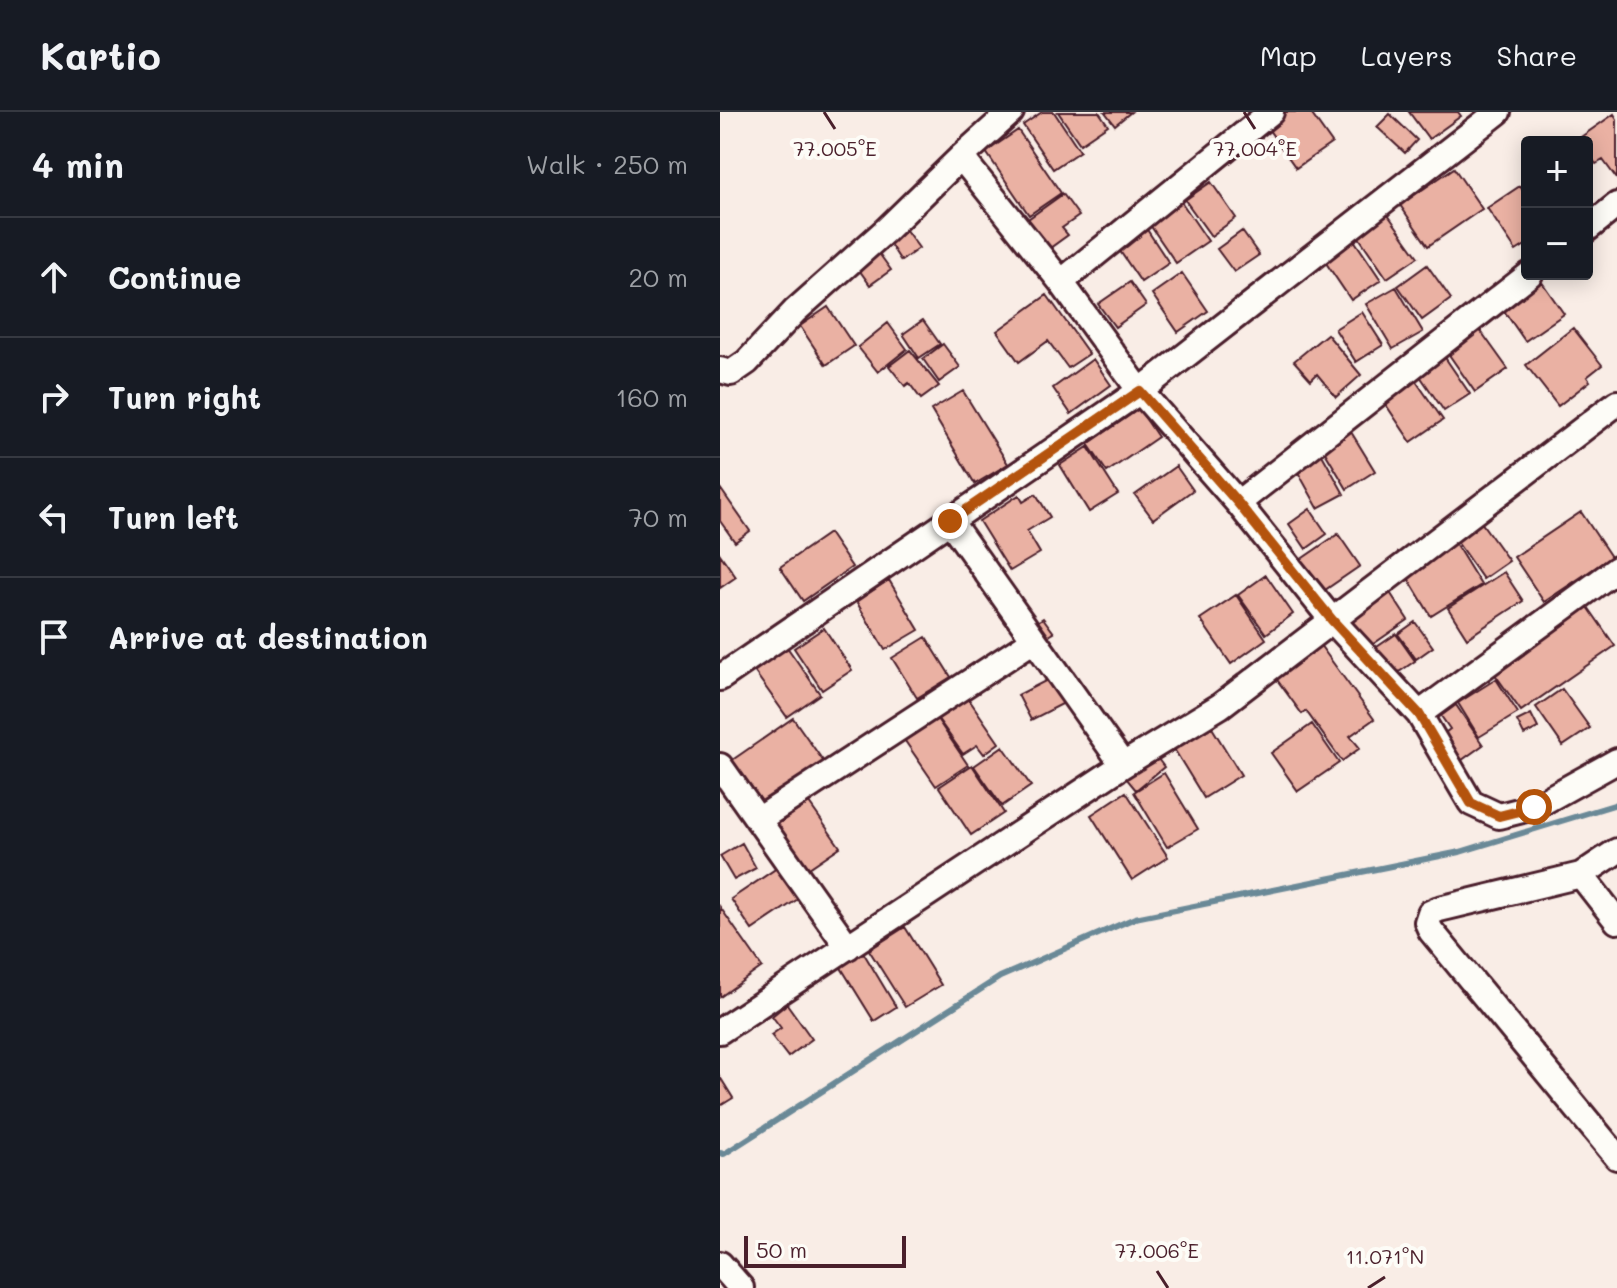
<!DOCTYPE html>
<meta charset="utf-8">
<style>
body{margin:0;font-family:Mali,sans-serif;background:#20242c;color:#f1f3f6}
.controls{position:absolute;right:24px;top:24px;display:grid;overflow:hidden;border-radius:8px;box-shadow:0 4px 20px #0003}
.controls button{width:72px;height:72px;display:grid;place-items:center;padding:0;border:0;border-bottom:2px solid #363941;background:#171b24;color:#f1f3f6;font:40px sans-serif}
.scale{position:absolute;left:24px;bottom:20px;width:162px;box-sizing:border-box;padding-left:8px;border:4px solid #4a1f2b;border-top:0;font-size:22px;line-height:28px;white-space:nowrap;color:#4a1f2b;-webkit-text-stroke:6px #fdfcf7;paint-order:stroke}
.stop{position:absolute;width:24px;height:24px;margin:-18px;border:6px solid #b45309;border-radius:50%;background:#fff}
.stop.end{background:#b45309;border-color:#fff;box-shadow:0 2px 8px #0008}
.list{margin:0;padding:0;list-style:none}
h2{display:flex;justify-content:space-between;align-items:center;height:104px;margin:0;padding:0 32px;font-size:34px}
h2 small{font-size:26px;font-weight:400;color:#9ea1a6}
.list li{display:grid;grid-template-columns:52px 1fr auto;gap:24px;align-items:center;box-sizing:border-box;height:120px;padding:0 32px;border-top:2px solid #363941}
.list b{display:block;font-size:30px;white-space:nowrap}
.list em{font-size:26px;font-style:normal;color:#9ea1a6}
.icon{flex:none;width:44px;height:44px;fill:none;stroke:currentColor;stroke-width:2;stroke-linecap:round;stroke-linejoin:round}
.map{position:relative;flex:none;width:897px;height:1176px;overflow:hidden}
header{display:flex;align-items:center;gap:48px;box-sizing:border-box;height:112px;padding:0 40px;background:#171b24;border-bottom:2px solid #363941}
header strong{font-size:38px}
nav{display:flex;gap:44px;margin-inline-start:auto;font-size:28px}
main{display:flex}
aside{flex:1;background:#171b24}
.map>svg:first-child{display:block}
.lines{fill:none;stroke-linecap:round;stroke-linejoin:round}
.stream{stroke:#6b8997;stroke-width:6}
.building{fill:#eab1a3;stroke:#4a1f2b;stroke-width:2}
.minor-casing{stroke:#4a1f2b;stroke-width:30}
.minor{stroke:#fdfcf7;stroke-width:24}
.route{stroke:#b45309;stroke-width:10}
.ticks{fill:none;stroke:#4a1f2b;stroke-width:3}
.ticks-label{font-size:20px;text-anchor:middle;fill:#4a1f2b;stroke:#fdfcf7;stroke-width:8;stroke-linejoin:round;paint-order:stroke}
</style>
<header>
<strong>Kartio</strong>
<nav><a>Map</a><a>Layers</a><a>Share</a></nav>
</header>
<main>
<aside>
<h2>4 min<small>Walk · 250 m</small></h2>
<ul class="list">
<li><svg class="icon" aria-label="ahead" viewBox="0 0 24 24"><path d="M12 20V5M6 11l6-6 6 6"/></svg><div><b>Continue</b></div><em>20 m</em></li>
<li><svg class="icon" aria-label="right" viewBox="0 0 24 24"><path d="M7 20v-9h11M14 6l5 5-5 5"/></svg><div><b>Turn right</b></div><em>160 m</em></li>
<li><svg class="icon" aria-label="left" viewBox="0 0 24 24"><path d="M17 20v-9H6M10 6l-5 5 5 5"/></svg><div><b>Turn left</b></div><em>70 m</em></li>
<li><svg class="icon" aria-label="arrive" viewBox="0 0 24 24"><path d="M6 21V4h12l-3 4 3 4H6"/></svg><div><b>Arrive at destination</b></div></li>
</ul>
</aside>
<div class="map">
<svg width="897" height="1176" viewBox="0 0 897 1176">
<rect width="100%" height="100%" fill="#f9ede6"/>
<filter id="ink" filterUnits="userSpaceOnUse"><feTurbulence type="fractalNoise" baseFrequency=".0125" numOctaves="2"/><feDisplacementMap in="SourceGraphic" scale="16" xChannelSelector="R" yChannelSelector="G"/><feConvolveMatrix kernelMatrix="1 2 1 2 8 2 1 2 1" color-interpolation-filters="sRGB"/></filter>
<g filter="url(#ink)">
<g class="lines">
<path class="stream" d="M0,1041L4,1042L280,865L415,806L740,740L897,692"/>
</g>
<path class="building" d="M322,0H334L360,39L333,57L303,13Z
M338,0H379L388,13L360,32Z
M385,0H411L395,13Z
M560,0H590L612,31L576,56L544,11Z
M689,0H738L741,4L709,27Z
M670,2L697,28L685,41L657,15Z
M894,2L897,7V67L883,48L876,52L867,40V30H860L858,27Z
M298,18L341,81L309,103L266,40Z
M734,56L762,97L708,134L680,93Z
M491,70L516,106L491,124L465,88Z
M800,74L807,85V132L796,139L767,96Z
M343,82L359,104L342,116L348,123L330,136L308,107Z
M458,85L488,129L456,151L426,107Z
M668,103L698,145L667,166L638,124Z
M422,110L449,151L421,170L393,129Z
M183,114L199,136L181,149L166,126Z
M522,119L539,143L514,160L497,137Z
M634,128L661,168L631,188L604,148Z
M158,140L171,158L150,173L137,155Z
M707,153L731,187L702,208L678,174Z
M462,161L488,199L458,220L432,182Z
M819,166L844,202L805,229L780,193Z
M410,170L426,193L395,215L378,192Z
M676,175L703,220L673,237L646,192Z
M327,183L369,242L348,256L328,229L299,250L277,219Z
M108,195L134,234L106,253L80,214Z
M642,200L663,233L636,250L615,217Z
M203,208L220,232L199,246L183,222Z
M168,211L187,237L158,260L138,235Z
M755,211L788,257L755,280L723,234Z
M853,216L882,253L867,265L870,269L838,294L806,253Z
M607,222L641,263L616,285L597,262L591,268L574,249Z
M223,232L240,255L219,270L203,247Z
M190,238L219,274L201,287L189,271L185,274L169,254Z
M724,244L750,282L724,299L698,261Z
M373,247L391,273L351,302L333,276Z
M691,262L723,308L691,330L660,284Z
M243,279L288,352L255,372L211,298Z
M419,297L438,325L387,360L368,332Z
M628,315L655,359L627,377L600,332Z
M368,335L398,382L369,400L340,353Z
M600,339L624,382L598,396L574,353Z
M456,354L473,378L433,407L415,383Z
M0,376L30,419L15,430L0,409Z
M316,382L330,405L307,419L320,441L290,459L259,409L299,383L303,390Z
M590,397L607,422L586,437L569,412Z
M861,400L891,445L824,490L794,445Z
M761,410L789,449L763,467L735,427Z
M109,421L132,455L83,489L60,455Z
M618,422L640,454L602,480L580,448Z
M735,431L761,473L711,504L685,461Z
M0,442L16,465L0,476Z
M784,460L803,489L747,526L728,496Z
M546,463L573,502L546,522L518,483Z
M169,468L199,518L165,538L136,489Z
M669,479L688,508L643,539L624,510Z
M516,483L546,527L511,552L480,507Z
M868,495L895,534L801,599L774,561Z
M323,506L334,521L327,525L317,510Z
M695,510L713,535L696,547L678,522Z
M104,516L132,558L102,578L74,536Z
M676,522L695,549L673,564L654,537Z
M206,525L231,565L197,586L172,546Z
M600,533L654,607L630,624L640,636L622,649L586,599L582,602L555,565Z
M67,535L100,582L67,605L34,559Z
M335,564L348,589L311,608L298,583Z
M776,567L798,601L759,625L738,591Z
M842,577L870,616L843,634L816,595Z
M248,586L279,631L264,642L257,633L243,642L218,607Z
M736,593L763,633L735,653L717,627L730,617L721,604Z
M811,602L818,616L804,623L797,609Z
M215,604L248,653L216,674L183,626Z
M73,606L106,653L40,698L8,651Z
M592,612L619,651L578,679L551,641Z
M491,614L521,663L484,686L454,637Z
M283,634L311,674L282,694L254,654Z
M435,643L444,655L416,678L406,666Z
M252,653L284,701L251,723L219,675Z
M444,661L478,717L447,735L414,680Z
M406,680L448,745L412,768L371,703Z
M89,691L120,735L86,758L55,714Z
M22,731L36,756L14,768L0,744Z
M57,756L78,787L32,818L11,787Z
M0,795L42,855L0,885Z
M185,815L221,873L185,895L149,838Z
M143,840L176,895L154,909L120,854Z
M67,892L92,927L68,945L51,923L61,916L52,904Z
M0,965L13,986L0,994Z"/>
<g class="lines">
<g class="minor-casing">
<path id="minor" d="M291,0L241,45L341,170L420,279L518,391L612,508L699,602L897,457
M867,117L897,93
M341,170L551,0
M0,258L11,261L27,250L75,199L166,118L241,45
M518,391L810,162
M230,409L403,653
M0,566L420,279L778,0
M699,602L751,691L779,704L814,695L897,649
M0,654L128,835
M38,708L314,528
M897,739L861,763L719,797L710,801L707,810L711,819L897,1045
M861,763L897,809
M0,919L403,653L500,594L897,291
M0,1152L21,1176"/>
</g>
<use href="#minor" class="minor"/>
</g>
</g>
<g class="lines" filter="url(#ink)">
<path class="route" d="M230,409L420,279L518,391L612,508L699,602L751,691L779,704L814,695"/>
</g>
<path class="ticks" d="M104,0L115,17M524,0L535,17M437,1159L448,1176M648,1176L665,1165"/>
<g class="ticks-label">
<text x="115" y="44">77.005°E</text>
<text x="535" y="44">77.004°E</text>
<text x="437" y="1146">77.006°E</text>
<text x="665" y="1152">11.071°N</text>
</g>
</svg>
<div class="controls">
<button>+</button>
<button>−</button>
</div>
<div class="scale">50 m</div>
<div class="stop" style="left:814px;top:695px"></div>
<div class="stop end" style="left:230px;top:409px"></div>
</div>
</main>
